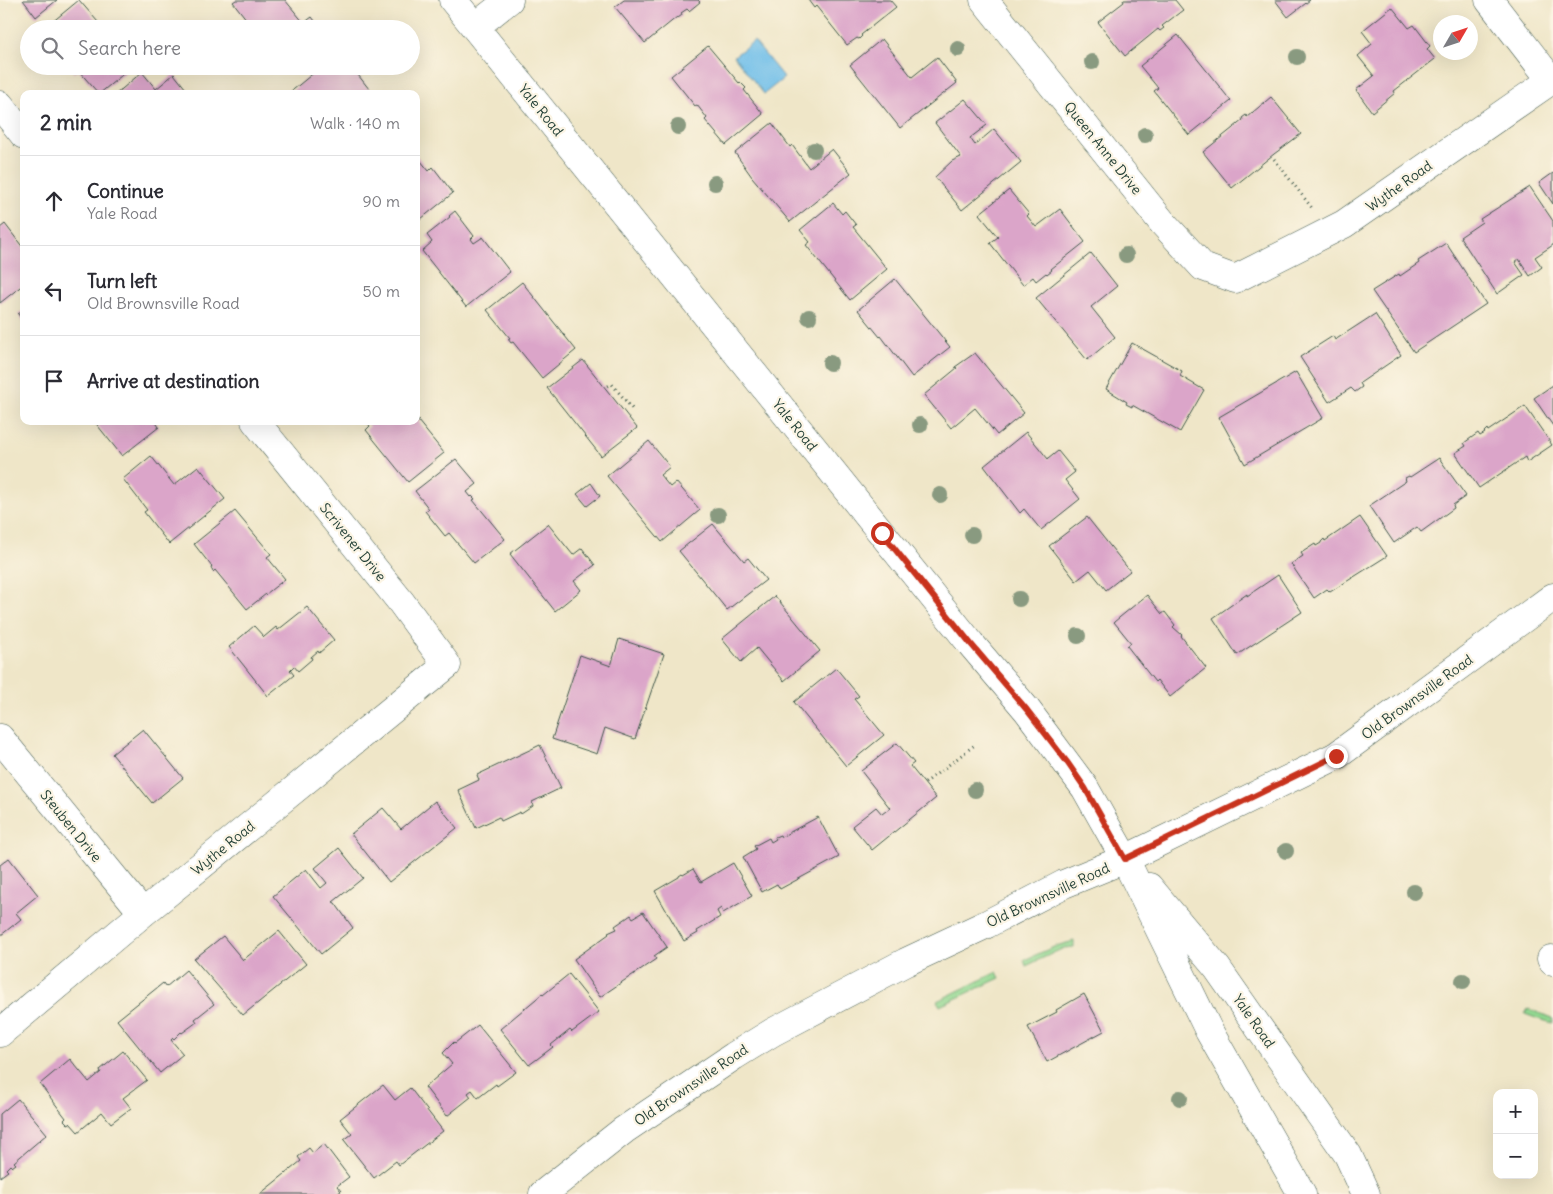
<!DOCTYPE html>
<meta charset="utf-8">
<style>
body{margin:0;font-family:Delius,sans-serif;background:#f7f7f7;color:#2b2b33}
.controls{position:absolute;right:15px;bottom:15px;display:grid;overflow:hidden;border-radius:10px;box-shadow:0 5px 20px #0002}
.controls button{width:45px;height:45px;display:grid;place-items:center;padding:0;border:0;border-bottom:1px solid #e1e1e2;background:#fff;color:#2b2b33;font:25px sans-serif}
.compass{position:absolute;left:1433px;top:15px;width:45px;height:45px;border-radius:50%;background:#fff;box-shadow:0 5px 20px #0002;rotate:51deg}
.stop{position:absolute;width:15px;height:15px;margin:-11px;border:4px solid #c8321e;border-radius:50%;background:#fff}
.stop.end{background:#c8321e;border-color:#fff;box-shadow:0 1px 5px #0008}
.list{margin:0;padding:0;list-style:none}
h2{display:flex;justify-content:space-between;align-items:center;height:65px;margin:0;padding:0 20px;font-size:21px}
h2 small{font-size:16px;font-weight:400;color:#7c7c81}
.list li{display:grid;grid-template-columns:32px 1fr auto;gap:15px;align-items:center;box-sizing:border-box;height:90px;padding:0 20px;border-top:1px solid #e1e1e2}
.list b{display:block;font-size:19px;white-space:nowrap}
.list p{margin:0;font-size:16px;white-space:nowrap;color:#7c7c81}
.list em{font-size:16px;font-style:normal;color:#7c7c81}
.icon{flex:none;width:28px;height:28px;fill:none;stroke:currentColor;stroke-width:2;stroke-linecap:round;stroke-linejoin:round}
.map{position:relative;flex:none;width:1553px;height:1194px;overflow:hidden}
.search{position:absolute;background:#fff;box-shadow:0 5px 20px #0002;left:20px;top:20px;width:400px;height:55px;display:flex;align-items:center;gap:12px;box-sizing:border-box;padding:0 18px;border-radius:28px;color:#7c7c81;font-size:19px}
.panel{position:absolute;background:#fff;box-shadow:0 5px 20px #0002;left:20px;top:90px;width:400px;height:335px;border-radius:10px}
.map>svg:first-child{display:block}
.green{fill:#91d68f;stroke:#588a62}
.water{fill:#6ebee9;stroke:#467e8e}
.building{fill:#dba5c9}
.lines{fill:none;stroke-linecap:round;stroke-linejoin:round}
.street-casing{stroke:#3e564a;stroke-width:29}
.secondary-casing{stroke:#3e564a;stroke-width:29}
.path{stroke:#3e564a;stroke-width:3;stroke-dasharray:1 4;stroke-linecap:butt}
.street{stroke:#fff;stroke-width:28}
.secondary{stroke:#fff;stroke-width:28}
.tree{fill:#899a80}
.route{stroke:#c8321e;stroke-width:6}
.labels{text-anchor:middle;stroke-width:4.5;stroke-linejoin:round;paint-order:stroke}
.street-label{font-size:14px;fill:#1f3d34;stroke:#fcf5e5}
</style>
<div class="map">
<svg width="1553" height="1194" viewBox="0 0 1553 1194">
<rect width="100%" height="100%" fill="#fcf5e5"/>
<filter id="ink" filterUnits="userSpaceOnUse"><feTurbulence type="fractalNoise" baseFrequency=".02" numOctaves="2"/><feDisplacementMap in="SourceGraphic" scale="10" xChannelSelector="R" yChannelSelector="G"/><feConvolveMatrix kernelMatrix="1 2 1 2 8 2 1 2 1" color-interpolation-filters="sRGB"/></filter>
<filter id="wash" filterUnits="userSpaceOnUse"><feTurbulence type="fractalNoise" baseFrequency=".0096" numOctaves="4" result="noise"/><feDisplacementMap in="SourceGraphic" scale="20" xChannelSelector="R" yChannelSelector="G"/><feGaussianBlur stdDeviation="1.12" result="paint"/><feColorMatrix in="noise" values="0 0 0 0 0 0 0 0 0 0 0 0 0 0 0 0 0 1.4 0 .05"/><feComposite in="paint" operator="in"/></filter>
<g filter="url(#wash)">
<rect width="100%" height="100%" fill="#efe6c8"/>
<path class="green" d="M1074,941V947L1064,948L1026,966L1024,960L1056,946Z
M997,972L1000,978L940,1006L937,1001Z
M1528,1009L1553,1018V1023L1538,1019L1525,1014Z"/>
<path class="water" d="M754,41L784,78L764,94L734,56Z"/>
<g id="blocks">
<path class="building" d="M23,0H57L36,17Z
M79,0L104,29H46L45,28Z
M236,0H285L304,23L312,17L321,29H254L233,2Z
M624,0H698L700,2L689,11L687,9L681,13L682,15L678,18L677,17L645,43L615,7Z
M808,0H890L896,7L861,35L862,36L859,39L857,38L847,45L816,6L814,8Z
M1123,0H1175L1183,10L1162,26L1164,28L1160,31L1158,29L1125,56L1098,22L1124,2Z
M1275,0H1310L1288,17Z
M1392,7L1409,28L1414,25L1430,46L1427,49L1435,59L1394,91L1395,93L1372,112L1356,90L1374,76L1358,56L1372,44L1362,31Z
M1178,35L1231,101L1189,135L1154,91L1158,88L1140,66Z
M882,39L912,77L937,57L957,83L900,128L850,65Z
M708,46L739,83L740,82L746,88L744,90L763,114L726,145L705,120L707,118L697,105L695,106L671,76Z
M69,66H133L99,94L78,70L74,73Z
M322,66H341L344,70L351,66L373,94H288Z
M142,72L156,89L174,74L190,94H116Z
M1271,97L1301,134L1274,154L1232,188L1203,152L1243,120L1242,118L1246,115L1247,117Z
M965,99L987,125L970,138L975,145L994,129L1021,162L962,210L935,177L952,161L961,157L935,123Z
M772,123L790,147L792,145L809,168L832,149L851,173L790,222L752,177L735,153Z
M416,155L429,171L433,167L453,193L416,223Z
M1553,173V204L1539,183Z
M1530,187L1553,221V245L1535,257L1542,267L1530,276L1519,259L1515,262L1524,275L1497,294L1460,237L1482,222L1480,219Z
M1009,190L1029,214L1027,216L1036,227L1060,209L1085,242L1051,269L1052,270L1047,274L1046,273L1036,281L1033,277L1023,285L990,243L998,237L979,214Z
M833,203L842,214L845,211L856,225L853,227L887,269L850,300L806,245L810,242L800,230Z
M455,211L474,236L471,239L474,243L483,237L510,272L466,307L422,251L432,242L427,235L450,217L449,216Z
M5,224L24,249V284L0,303V228Z
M1446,243L1486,304L1414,352L1372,291L1399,274L1400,276L1419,263L1418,261Z
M1091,253L1117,286L1091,307L1115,337L1087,360L1036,298Z
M895,279L950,347L912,377L881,336L880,337L858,310Z
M522,282L576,350L542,378L513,342L511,343L508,339L510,338L487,310Z
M24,310V322L18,314Z
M1375,314L1401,355L1360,383L1362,387L1355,392L1351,388L1329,402L1300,357L1333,336L1335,340Z
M1132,343L1182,371L1180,376L1204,390L1180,432L1132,405V407L1126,404L1127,402L1106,389Z
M975,353L1024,413L997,435L975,408L951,428L924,395L957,368L955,367Z
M583,360L637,428L601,456L547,388Z
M1296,372L1323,418L1245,464L1219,417Z
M1553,385V426L1534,398Z
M1525,406L1552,445L1527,462L1525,457L1479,488L1455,453L1466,446L1464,443L1478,433L1480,436L1485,433L1484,432L1487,429L1488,431Z
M416,416L420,420L418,421L444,453L408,482L366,430L370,426L366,421H416Z
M94,421H155L159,427L122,456Z
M1026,432L1048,459L1058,451L1075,472L1065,480L1080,499L1041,530L1024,509L1020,513L984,466Z
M649,441L670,467L660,475L670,487L676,482L700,510L662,542L607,476Z
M151,456L174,485L198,466L225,499L169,544L144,512L147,510L123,479Z
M1439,458L1466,496L1453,505L1454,508L1421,532L1417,527L1394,543L1369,506L1406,481L1405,478L1409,476L1410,477Z
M456,459L477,484L467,492L471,497L472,496L475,499L473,500L505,539L474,563L449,533L445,536L425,511L429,509L415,491Z
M591,483L600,496L587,506L577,494Z
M235,511L271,554L267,557L285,579L247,609L215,570L213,572L211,568L212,567L194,544Z
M1087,517L1130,571L1106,590L1090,570L1076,581L1049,546Z
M1360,517L1387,556L1330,592L1327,589L1314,598L1291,564L1303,556L1301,553L1315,544L1316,546L1321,543V542L1324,539L1325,541Z
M548,524L573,555L582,548L595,565L574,581L581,590L555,611L510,554Z
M713,524L744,561L748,558L766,580L727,610L679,551Z
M1278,575L1302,612L1237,655L1213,618L1247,594V596Z
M1147,595L1162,614L1165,612L1175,625L1173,627L1182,635L1181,636L1206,668L1170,697L1157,680L1155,682L1127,646L1131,643L1114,622Z
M775,596L820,651L784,681L757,648L741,662L722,639Z
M307,607L334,640L319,653L318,651L311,657L312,659L298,671L294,666L290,670L294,675L268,696L229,647L254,626L264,637L276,627L278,630Z
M619,639L664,654L635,739L605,728L597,754L552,739L580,655L611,666Z
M836,668L859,696L854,699L884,735L846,766L794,702Z
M143,729L183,778L152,803L112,754Z
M897,743L914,763L910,766L936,798L872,850L852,826L876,807L882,814L890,808L861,771Z
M540,745L561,788L532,802L533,806L521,814L520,812L501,821L499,817L476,828L458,790L479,780L477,775Z
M435,801L457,828L389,882L351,834L383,808L401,829Z
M818,817L839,857L780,889L777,884L762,892L743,857L756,849L754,846L769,838L771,842L776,839L775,837L780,835L781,837Z
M339,848L363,878L333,902L335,903L353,928L321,954L273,896L306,869L321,888L327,883L315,868Z
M9,858L38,895L16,913L21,919L0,936V865Z
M733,863L752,896L723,913L721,908L717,911L720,917L697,931L698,933L684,941L655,891L679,877V876L682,874L683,875L693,869L701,882Z
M643,912L667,947L654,956L656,959L600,997L574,959L609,934L608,933L617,929L615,926L631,915L633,918Z
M279,931L306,964L243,1015L194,959L223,936L243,960Z
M186,970L214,1004L195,1019L197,1022L182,1033L181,1032L174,1039L173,1038L171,1040L183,1054L160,1073L117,1020L163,983L166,987Z
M569,974L599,1012L572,1032L570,1030L551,1045L553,1047L529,1065L500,1029L542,994L543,995Z
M1084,994L1104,1031L1047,1062L1028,1027L1057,1012L1056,1010Z
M478,1025L516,1072L497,1086L496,1084L478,1098L472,1090L468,1093L471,1097L447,1116L425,1087L452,1064L443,1053L454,1042L455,1043Z
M123,1051L147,1080L123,1098L131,1108L111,1123L102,1112L78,1132L70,1123L68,1124L64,1120L66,1118L40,1084L70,1059L89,1082L101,1072L100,1070Z
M383,1085L395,1100L410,1088L443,1131L399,1165L396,1161L374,1178L344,1140L352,1134L340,1119Z
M18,1099L47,1134L14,1162L16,1164L12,1167L10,1165L6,1169L8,1171L0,1177V1114Z
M324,1144L349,1177L337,1186L341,1191L337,1194H260L301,1161L298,1157L309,1148L313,1153Z"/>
</g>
</g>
<g filter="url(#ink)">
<use href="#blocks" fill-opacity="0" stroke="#3e564a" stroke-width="1"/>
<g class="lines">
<g class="street-casing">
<path id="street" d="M984,0L1162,222L1203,267L1235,279L1344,224L1553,79
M1489,0L1551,80
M475,27L509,0
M0,105L24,135
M0,738L143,913
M1551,959L1553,962
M0,1033L143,913L447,665L401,602L255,421"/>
</g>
<g class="secondary-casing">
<path id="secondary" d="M453,0L971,644L1027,710L1085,788L1125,859L1209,1031L1302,1194
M1149,887L1217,968L1348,1155L1366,1194
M543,1194L624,1130L734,1056L773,1032L906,962L987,924L1064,884L1125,859L1336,756L1553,597"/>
</g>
<path class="path" d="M1274,159L1312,208
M608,386L612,384L634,411
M925,783L976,744"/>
<use href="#street" class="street"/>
<use href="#secondary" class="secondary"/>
</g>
<g class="tree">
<circle cx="958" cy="49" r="8"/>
<circle cx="1297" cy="57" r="8"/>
<circle cx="1092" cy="62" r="8"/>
<circle cx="678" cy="127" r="8"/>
<circle cx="1145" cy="135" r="8"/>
<circle cx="814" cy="150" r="8"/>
<circle cx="715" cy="183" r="8"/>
<circle cx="1126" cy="255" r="8"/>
<circle cx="809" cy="317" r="8"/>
<circle cx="830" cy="363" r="8"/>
<circle cx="920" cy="425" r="8"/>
<circle cx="940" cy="495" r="8"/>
<circle cx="718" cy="515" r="8"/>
<circle cx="972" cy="535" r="8"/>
<circle cx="1019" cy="599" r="8"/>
<circle cx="1078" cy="636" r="8"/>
<circle cx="975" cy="790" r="8"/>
<circle cx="1286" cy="851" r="8"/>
<circle cx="1414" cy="892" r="8"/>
<circle cx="1463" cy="981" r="8"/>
<circle cx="1180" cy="1098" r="8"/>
</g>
</g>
<g class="lines" filter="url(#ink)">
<path class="route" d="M882,533L971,644L1027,710L1067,762L1085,788L1125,859L1336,756"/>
</g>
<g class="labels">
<g class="street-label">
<text transform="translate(541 110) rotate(51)" y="5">Yale Road</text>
<text transform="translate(1103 148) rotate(51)" y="5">Queen Anne Drive</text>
<text transform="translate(1399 186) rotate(-35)" y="5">Wythe Road</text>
<text transform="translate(795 425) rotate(51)" y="5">Yale Road</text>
<text transform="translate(353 542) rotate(51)" y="5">Scrivener Drive</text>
<text transform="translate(1417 697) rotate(-36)" y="5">Old Brownsville Road</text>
<text transform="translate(71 826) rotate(51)" y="5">Steuben Drive</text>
<text transform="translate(223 848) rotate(-39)" y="5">Wythe Road</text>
<text transform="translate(1048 895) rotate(-25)" y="5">Old Brownsville Road</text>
<text transform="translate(1254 1021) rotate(55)" y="5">Yale Road</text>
<text transform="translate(691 1085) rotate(-34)" y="5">Old Brownsville Road</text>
</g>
</g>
</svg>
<div class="controls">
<button>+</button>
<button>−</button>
</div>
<svg class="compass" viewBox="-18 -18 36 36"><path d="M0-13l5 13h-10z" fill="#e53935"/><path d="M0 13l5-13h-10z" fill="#7c7c81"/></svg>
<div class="stop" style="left:882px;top:533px"></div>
<div class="stop end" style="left:1336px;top:756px"></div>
<div class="search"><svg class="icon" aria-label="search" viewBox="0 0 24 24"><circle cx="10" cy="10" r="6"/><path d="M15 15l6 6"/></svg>Search here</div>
<section class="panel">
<h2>2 min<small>Walk · 140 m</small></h2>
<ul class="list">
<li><svg class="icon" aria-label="ahead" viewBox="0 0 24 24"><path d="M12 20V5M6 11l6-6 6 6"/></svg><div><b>Continue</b><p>Yale Road</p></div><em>90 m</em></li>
<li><svg class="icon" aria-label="left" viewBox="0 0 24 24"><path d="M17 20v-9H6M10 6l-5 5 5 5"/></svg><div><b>Turn left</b><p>Old Brownsville Road</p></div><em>50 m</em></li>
<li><svg class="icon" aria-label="arrive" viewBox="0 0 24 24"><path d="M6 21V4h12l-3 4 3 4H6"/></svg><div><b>Arrive at destination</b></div></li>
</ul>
</section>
</div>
